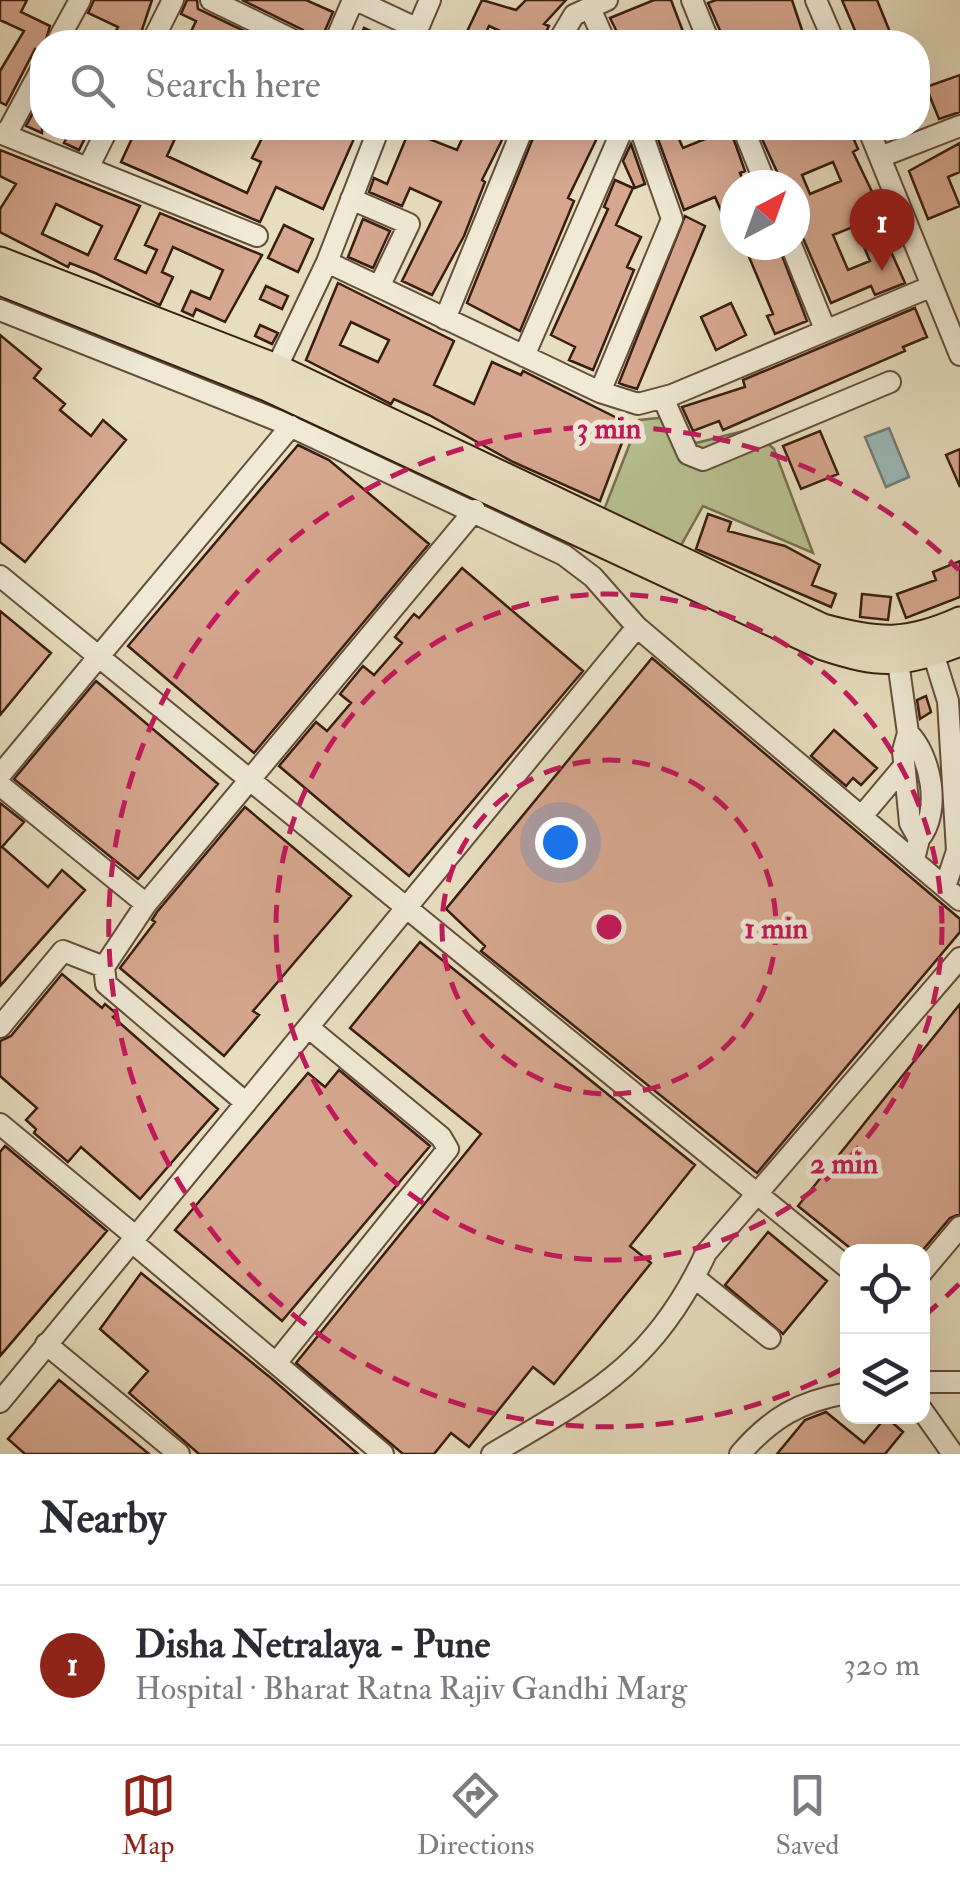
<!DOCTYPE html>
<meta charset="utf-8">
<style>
body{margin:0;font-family:"IM FELL Double Pica",serif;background:#f7f7f7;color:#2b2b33}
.controls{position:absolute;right:30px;bottom:30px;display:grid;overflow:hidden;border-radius:20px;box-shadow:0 10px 40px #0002}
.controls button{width:90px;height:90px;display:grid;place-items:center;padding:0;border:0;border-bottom:2px solid #e1e1e2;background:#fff;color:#2b2b33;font:50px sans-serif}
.compass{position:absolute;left:720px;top:170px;width:90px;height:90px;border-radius:50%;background:#fff;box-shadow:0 10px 40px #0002;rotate:41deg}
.you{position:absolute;left:560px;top:842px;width:35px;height:35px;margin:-25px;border:8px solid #fff;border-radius:50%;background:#1a73e8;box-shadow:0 0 0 15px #1a73e833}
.badge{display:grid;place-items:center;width:65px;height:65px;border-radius:50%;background:#8f2418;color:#fff;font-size:32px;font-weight:700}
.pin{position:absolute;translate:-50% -82px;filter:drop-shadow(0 2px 5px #0008)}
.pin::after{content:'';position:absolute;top:52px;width:35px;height:30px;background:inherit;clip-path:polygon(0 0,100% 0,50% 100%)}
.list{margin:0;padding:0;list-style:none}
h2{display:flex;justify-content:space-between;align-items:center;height:130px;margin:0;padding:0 40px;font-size:42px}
h2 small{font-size:32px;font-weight:400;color:#7c7c81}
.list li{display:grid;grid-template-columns:65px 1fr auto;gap:30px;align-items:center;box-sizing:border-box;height:160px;padding:0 40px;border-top:2px solid #e1e1e2}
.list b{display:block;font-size:38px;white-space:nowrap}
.list p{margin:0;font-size:32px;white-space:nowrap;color:#7c7c81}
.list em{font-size:32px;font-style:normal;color:#7c7c81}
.icon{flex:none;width:55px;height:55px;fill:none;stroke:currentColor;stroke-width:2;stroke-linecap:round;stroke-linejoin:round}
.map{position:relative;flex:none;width:960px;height:1454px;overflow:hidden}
.search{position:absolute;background:#fff;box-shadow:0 10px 40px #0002;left:30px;right:30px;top:30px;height:110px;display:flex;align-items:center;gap:25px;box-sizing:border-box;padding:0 35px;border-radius:40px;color:#7c7c81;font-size:38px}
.sheet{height:290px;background:#fff}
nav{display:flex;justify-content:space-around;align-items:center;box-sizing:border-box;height:140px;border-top:2px solid #e1e1e2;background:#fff;font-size:28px;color:#7c7c81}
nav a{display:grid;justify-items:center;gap:5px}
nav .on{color:#8f2418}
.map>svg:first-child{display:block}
.green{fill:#b7c091;stroke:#786f50;stroke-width:2.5}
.water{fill:#9ababb;stroke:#737c76;stroke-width:2.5}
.building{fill:#d6a78f;stroke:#381e0e;stroke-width:2.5;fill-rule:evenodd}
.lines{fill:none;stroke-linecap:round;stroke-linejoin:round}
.minor-casing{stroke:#644e3a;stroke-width:24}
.major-casing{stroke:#381e0e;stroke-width:29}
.minor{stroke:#efe9d5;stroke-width:20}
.major{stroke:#e7ddbf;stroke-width:25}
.ring{fill:none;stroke:#c2185b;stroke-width:5;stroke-dasharray:18 12}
.centre{fill:#c2185b;stroke:#efe9d5;stroke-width:5}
.ring-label{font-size:30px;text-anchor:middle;font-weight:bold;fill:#c2185b;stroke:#efe9d5;stroke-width:10;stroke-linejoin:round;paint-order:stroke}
</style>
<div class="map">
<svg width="960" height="1454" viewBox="0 0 960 1454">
<rect width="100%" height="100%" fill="#e7ddbf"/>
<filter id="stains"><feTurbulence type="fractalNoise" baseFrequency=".002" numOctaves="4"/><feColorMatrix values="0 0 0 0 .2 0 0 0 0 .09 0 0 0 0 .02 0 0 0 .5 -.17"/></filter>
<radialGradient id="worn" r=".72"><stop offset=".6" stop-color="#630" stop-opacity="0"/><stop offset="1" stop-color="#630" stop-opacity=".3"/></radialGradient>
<path class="green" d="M668,417L696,443L751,429L774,449L813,553L703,506L680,547L604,510L639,420Z"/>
<path class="water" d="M889,428L909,477L886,487L865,437Z"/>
<path class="building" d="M0,0H27L21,12L50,26L42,53L35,49L6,105L0,102V71L24,31L0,20Z
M94,0H152L138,42H110L118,27L88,13Z
M187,0H197L198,9L267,42H186L196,21L181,14Z
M242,0H306L333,12L320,42H311L303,30Z
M482,0L516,10L526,0H566L544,24L549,26L541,42H506L509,35L489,26L482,42H462Z
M654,0H671L687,42H658L654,35L622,42L610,18Z
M716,0H792L806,42H725L708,3Z
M842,0H877L894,42H860Z
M364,28L395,42H358Z
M960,75V112L939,119L926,87Z
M42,96V133L26,126Z
M145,128H180L167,156L247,193L261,162L252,158L267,128H356V134L323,209L276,187L260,222L121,162L134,134L141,138Z
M467,128H508L482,180L485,182L464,236L432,295L402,281L441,202L410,188L402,206L369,192L374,178L387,184L409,131L457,150Z
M537,128H585L599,134L568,198L574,201L520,331L467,303Z
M654,128H674L683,148L730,129L745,171L740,173L745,185H735V243L715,197L684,210Z
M790,128H849L858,149L853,152L897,244L889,247L905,283L875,295L871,286L831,303L796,222L795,185H783L762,139ZM833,162L841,181L810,194L802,175ZM855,226L870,261L848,270L833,235Z
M70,131L85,138L79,150L64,143Z
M960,143V172L948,177L960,206L928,219L909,171Z
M631,144L645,184L635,188L623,161Z
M0,150L140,206L115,259L146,273L157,250L145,245L160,213L262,255L225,322L196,309L193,316L182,311L191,291L210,299L223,270L173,247L162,272L173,277L160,305L95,273L70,263L68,267L0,232V209L16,184L0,176ZM56,204L102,226L88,255L42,234Z
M615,180L633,188L616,225L641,237L627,267L634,270L593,370L569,360L575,347L551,335L608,209L604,207Z
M685,216L705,226L637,389L624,385L619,383Z
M363,219L390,231L373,268L348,257Z
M284,225L313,239L298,272L268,258Z
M744,245H778L807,321L775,334L767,316L773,314Z
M338,283L454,341L434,385L474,404L492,362L521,375L523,371L629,424L600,501L513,462L429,415L394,399L391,404L306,360ZM351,322L389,340L378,362L340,345Z
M266,286L288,296L282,309L260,299Z
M731,303L746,335L716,350L701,317Z
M915,308L927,337L903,347L905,351L723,430L719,421L693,431L682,407L745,387L743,380Z
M260,325L278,333L272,344L255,336Z
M0,335L41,369L34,378L65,404L60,410L91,436L103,420L126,440L25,562L0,542Z
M820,431L838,474L801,489L783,446Z
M298,445L329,460L429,544L254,753L128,646Z
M960,449V487L946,455Z
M708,514L731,522L728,531L785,546L820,565L812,585L836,594L831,607L696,549Z
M960,561V597L906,618L897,594L936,580L933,572Z
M462,568L583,671L409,876L279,766L316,722L327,731L351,703L340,694L363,666L374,675L402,643L395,637L414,614L419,618Z
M862,594L891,597L888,620L860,617Z
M0,611L51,653L0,715Z
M652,658L960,919V932L757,1173L481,951L485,946L446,909Z
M96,681L218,784L138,879L14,779Z
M926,696L931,712L920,719L917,700Z
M834,730L877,768L861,785L853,778L846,786L811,756Z
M0,803L24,822L2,847L48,887L62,870L85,890L0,986Z
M245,807L351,896L253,1011L259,1015L224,1056L120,968L155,922L152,920L157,912Z
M420,942L695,1165L630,1246L651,1263L554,1384L533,1367L469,1447L451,1433L434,1454H403L296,1363L481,1134L350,1028Z
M62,974L102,1008L105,1004L117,1014L113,1017L218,1109L140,1199L81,1147L68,1162L34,1133L36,1129L26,1120L37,1108L0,1076V1041L11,1036Z
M960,1004V1214L950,1218L921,1252H855L798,1206Z
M339,1070L430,1146L282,1321L175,1230L308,1073L325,1087Z
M5,1146L107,1231L0,1356V1152Z
M768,1232L827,1281L783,1334L725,1285Z
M141,1273L271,1378L358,1454H199L129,1393L148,1371L100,1329Z
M59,1380L149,1454H25L8,1439Z
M826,1412L864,1443L886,1417L903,1432L885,1454H777L805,1420Z"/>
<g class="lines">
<g class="minor-casing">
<path id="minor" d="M211,0L297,42
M356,0L418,29
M692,0L709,42
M816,0L834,42
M590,8L605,42
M57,42L80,0
M152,42L173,0
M335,42L353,0
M412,42L430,0
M558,42L574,15L607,0
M743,128L766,185
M868,128L960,355
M0,133L257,236
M6,135L42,68
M880,157L960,126
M88,168L108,128
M351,199L409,224L379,287
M791,245L825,329
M327,262L600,392L638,404L672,395L930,287
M0,310L279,421L564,555L593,577L637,627L960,900
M445,319L523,128
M524,356L623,128
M272,377L327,262L379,128
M600,392L672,219L640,128
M663,398L688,454L703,460L890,382
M0,576L848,1268
M929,640L948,701L957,851L945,887
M896,647L908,733L903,751L910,823L919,839L914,859
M908,733C931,755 942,812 919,839
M0,775L291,426
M0,785L146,904
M862,816L904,766
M0,1027L63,951L104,967
M246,1103L106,984L104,967L146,904L475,510
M0,1124L135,1236
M131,1241L383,1454
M922,1272L960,1227
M695,1278L770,1338
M46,1344L179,1454
M276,1363L448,1149L441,1137L308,1027
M922,1382H960
M0,1402L637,627
M922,1410L953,1454
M492,1454C592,1395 655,1364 706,1253L960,958
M740,1454C771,1418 800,1401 848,1393"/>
</g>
<g class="major-casing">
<path id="major" d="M0,260L276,367L823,627C878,642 907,644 960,620
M0,282L267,388L823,647C880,666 903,665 960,643"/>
</g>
<use href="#minor" class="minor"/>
<use href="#major" class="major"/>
</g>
<g class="ring">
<circle cx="609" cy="927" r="167"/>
<circle cx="609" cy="927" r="333"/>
<path d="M959 1284A500 500 0 0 1 924 1316M844 1368A500 500 0 1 1 959 570"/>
</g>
<circle cx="609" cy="927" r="15" class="centre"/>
<g class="ring-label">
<text x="609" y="438">3 min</text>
<text x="776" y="938">1 min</text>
<text x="844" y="1173">2 min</text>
</g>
<rect width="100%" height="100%" filter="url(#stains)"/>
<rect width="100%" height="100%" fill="url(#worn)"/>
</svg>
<div class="controls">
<button><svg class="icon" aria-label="locate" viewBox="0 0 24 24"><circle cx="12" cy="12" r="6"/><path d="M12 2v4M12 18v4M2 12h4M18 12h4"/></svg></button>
<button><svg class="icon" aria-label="layers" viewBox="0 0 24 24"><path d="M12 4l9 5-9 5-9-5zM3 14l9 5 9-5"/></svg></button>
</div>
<svg class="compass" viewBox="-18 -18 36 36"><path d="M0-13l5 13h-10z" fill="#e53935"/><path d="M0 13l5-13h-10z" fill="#7c7c81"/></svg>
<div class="you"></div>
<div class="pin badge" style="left:882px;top:271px">1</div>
<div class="search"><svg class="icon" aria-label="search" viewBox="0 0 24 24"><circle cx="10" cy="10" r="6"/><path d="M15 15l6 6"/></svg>Search here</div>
</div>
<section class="sheet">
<h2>Nearby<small></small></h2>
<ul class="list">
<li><span class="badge">1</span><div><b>Disha Netralaya - Pune</b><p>Hospital · Bharat Ratna Rajiv Gandhi Marg</p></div><em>320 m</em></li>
</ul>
</section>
<nav>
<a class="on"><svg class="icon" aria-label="map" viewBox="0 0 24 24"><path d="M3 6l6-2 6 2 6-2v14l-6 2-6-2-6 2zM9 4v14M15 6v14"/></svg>Map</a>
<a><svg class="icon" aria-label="directions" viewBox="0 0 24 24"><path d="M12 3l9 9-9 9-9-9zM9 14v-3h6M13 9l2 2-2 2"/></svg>Directions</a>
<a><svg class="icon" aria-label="saved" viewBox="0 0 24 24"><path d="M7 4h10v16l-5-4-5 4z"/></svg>Saved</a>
</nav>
